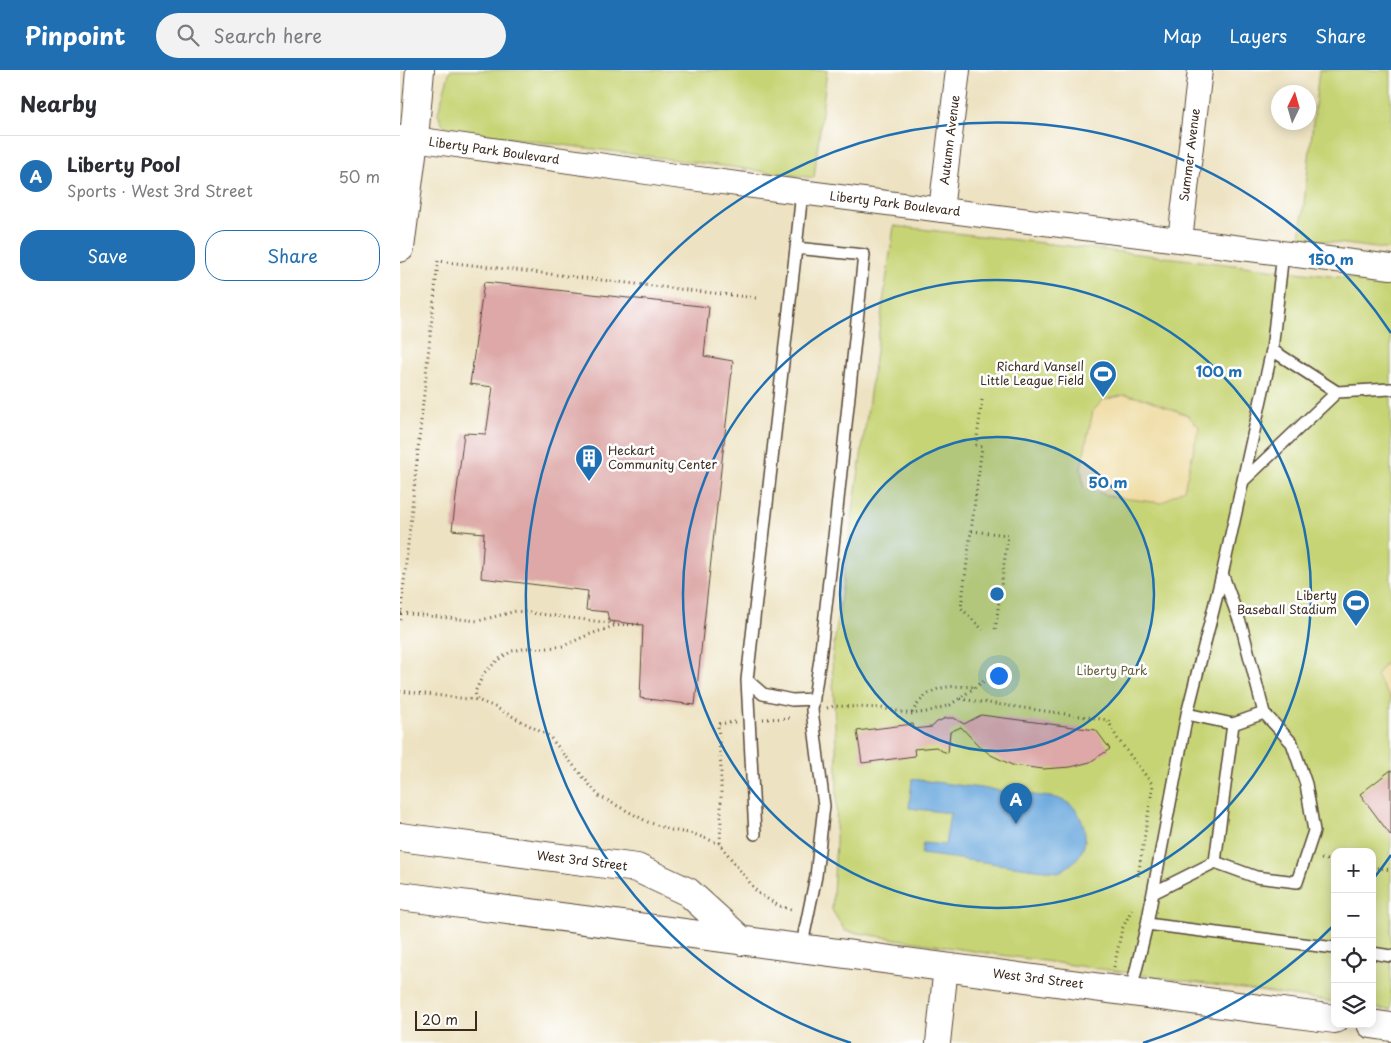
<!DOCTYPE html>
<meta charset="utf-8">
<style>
body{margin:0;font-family:"Playpen Sans",sans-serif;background:#f2f2f3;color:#2b2b33}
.controls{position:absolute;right:15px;bottom:15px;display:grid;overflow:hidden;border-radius:10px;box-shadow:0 2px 12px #0003}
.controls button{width:45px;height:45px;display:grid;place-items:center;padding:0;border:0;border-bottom:1px solid #e1e1e2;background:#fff;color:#2b2b33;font:25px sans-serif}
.compass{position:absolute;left:871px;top:15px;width:45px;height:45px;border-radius:50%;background:#fff;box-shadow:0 2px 12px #0003;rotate:5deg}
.scale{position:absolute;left:15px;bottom:12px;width:62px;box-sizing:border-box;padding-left:5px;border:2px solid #3b2a1e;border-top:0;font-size:14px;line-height:18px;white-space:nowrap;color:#3b2a1e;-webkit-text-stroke:4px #fff;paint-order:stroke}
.you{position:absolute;left:598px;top:605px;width:18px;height:18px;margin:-12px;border:4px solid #fff;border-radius:50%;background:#1a73e8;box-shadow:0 0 0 8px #1a73e833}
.badge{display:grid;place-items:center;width:32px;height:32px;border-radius:50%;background:#1f6fb2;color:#fff;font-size:16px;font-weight:700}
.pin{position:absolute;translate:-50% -41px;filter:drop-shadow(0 1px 2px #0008)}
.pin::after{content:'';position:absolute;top:26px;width:18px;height:15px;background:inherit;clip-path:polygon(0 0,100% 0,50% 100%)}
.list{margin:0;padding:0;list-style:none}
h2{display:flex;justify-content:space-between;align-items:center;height:65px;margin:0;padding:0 20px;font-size:21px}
h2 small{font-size:16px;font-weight:400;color:#7c7c81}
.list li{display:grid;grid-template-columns:32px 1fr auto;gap:15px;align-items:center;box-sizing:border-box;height:80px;padding:0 20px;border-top:1px solid #e1e1e2}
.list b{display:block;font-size:19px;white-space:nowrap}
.list p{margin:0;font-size:16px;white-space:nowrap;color:#7c7c81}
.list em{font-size:16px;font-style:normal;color:#7c7c81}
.actions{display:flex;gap:10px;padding:15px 20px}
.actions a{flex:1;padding:11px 0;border:1px solid #1f6fb2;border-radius:20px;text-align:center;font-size:18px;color:#1f6fb2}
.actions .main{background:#1f6fb2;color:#fff}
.icon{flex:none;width:28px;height:28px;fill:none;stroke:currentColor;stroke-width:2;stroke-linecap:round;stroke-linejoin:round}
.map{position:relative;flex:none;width:991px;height:973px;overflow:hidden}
header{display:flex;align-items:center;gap:30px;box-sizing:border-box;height:70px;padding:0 25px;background:#1f6fb2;color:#fff}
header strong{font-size:24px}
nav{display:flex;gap:28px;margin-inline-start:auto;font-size:18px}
.search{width:350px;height:45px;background:#f2f2f3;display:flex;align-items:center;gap:12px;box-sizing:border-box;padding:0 18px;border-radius:28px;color:#7c7c81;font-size:19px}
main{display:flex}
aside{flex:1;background:#fff}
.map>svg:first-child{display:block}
.green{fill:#c7d475;stroke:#817f4a}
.sand{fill:#eeda9e;stroke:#94825e}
.water{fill:#6ba8dd;stroke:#53697e}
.building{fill:#dda8a7}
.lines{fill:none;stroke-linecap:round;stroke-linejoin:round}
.service-casing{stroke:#564636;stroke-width:14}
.minor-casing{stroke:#564636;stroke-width:26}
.tertiary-casing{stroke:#564636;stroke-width:30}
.trunk-casing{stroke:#564636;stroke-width:30}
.path{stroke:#564636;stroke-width:3;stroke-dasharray:1 4;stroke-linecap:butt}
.service{stroke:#fff;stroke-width:11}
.minor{stroke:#fff;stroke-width:24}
.tertiary{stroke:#fff;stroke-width:28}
.trunk{stroke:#fff;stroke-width:28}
.ring{fill:none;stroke:#1f6fb2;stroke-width:2.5}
.labels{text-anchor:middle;stroke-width:5;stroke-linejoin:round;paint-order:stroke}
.street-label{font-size:12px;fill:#3b2a1e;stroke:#fff}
.poi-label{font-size:12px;fill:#3b2a1e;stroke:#fff;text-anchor:end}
.park-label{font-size:12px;fill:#655d38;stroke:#fff}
.centre{fill:#1f6fb2;stroke:#fff;stroke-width:2.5}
.ring-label{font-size:15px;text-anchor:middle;font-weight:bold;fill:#1f6fb2;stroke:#fff;stroke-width:5;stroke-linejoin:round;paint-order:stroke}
</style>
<header>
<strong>Pinpoint</strong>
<div class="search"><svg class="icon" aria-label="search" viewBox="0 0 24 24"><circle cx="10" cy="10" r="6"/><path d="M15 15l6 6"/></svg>Search here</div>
<nav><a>Map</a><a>Layers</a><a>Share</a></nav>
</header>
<main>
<aside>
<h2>Nearby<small></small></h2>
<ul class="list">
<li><span class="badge">A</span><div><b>Liberty Pool</b><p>Sports · West 3rd Street</p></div><em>50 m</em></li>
</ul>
<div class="actions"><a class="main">Save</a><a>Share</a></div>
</aside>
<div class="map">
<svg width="991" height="973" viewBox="0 0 991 973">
<rect width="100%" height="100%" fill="#fff"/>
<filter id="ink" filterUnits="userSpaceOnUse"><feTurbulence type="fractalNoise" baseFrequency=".02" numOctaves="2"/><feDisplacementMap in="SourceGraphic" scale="10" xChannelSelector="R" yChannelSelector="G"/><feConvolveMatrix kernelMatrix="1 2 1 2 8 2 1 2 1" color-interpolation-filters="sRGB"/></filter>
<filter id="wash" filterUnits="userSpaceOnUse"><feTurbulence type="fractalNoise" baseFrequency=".0096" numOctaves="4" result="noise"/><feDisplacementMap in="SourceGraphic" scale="20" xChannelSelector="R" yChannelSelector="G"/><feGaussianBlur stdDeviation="1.12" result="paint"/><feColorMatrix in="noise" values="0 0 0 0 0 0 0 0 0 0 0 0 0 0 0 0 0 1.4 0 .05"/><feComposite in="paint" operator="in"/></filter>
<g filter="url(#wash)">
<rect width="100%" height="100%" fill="#ede2c1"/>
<path class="green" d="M50,0H427L414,108L57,61L43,55L38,43Z
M919,0H991V180L900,168Z
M494,156L991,213V940L972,938V782H935V932L573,881L445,861L432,840L436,773L437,697L432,588Z"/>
<path class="sand" d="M725,325L746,329L787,345L799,357L784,419L761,433L713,427L684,418L681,397L693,341L703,330Z
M991,586V629L976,606Z"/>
<path class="water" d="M512,709L657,728C662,730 667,732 671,735C677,739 679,745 682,751C691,775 680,791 659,802L521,784L523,773L545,775L550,743L509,738Z"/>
<g id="blocks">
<path class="building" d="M84,212L309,237L304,286L333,291L295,635L240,628L243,555L209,551L207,542L186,540L188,521L81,508L84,463L52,460L64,363L86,364L93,317L70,314Z
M581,645L696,660L710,679L690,692L671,697L643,699L612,695L591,685L579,676L561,657L550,662L548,683L542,681L536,677L514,679L515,686L462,693L457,661L513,654L514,659L532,657L537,652L546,648H554L564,654Z
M991,700V766L960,724Z"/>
</g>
</g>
<g filter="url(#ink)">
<use href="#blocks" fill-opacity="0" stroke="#564636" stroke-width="1"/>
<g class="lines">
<g class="service-casing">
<path id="service" d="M872,280L937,322L991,319
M843,411L937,322
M347,610L363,624L392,630L414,629
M787,644L833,654L864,643
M355,764L347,610L396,178
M815,792L833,654
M753,823L815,792L856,807L897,812L914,761L906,714L892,673L864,643L842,558L823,506
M747,854L935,878
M401,879L416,806L424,736L412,640L420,589L435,458L464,185L396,178L402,122
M972,883L991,886
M731,921L747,854L787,644L822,505L872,280L883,183"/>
</g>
<g class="minor-casing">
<path id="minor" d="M0,67L275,106L991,197
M541,140L558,0
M780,170L800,0
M538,973L546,896"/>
</g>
<g class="tertiary-casing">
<path id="tertiary" d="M0,767L237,798L288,822L342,871
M0,826C312,867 623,906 935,949
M971,954L991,957"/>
</g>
<g class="trunk-casing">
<path id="trunk" d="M0,178L14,69L20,0"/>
</g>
<path class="path" d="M582,330L576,375L582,377L561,538L583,560
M572,461L608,465L595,561
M1,543L78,551L116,541L218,554
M0,550L38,191L356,228
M239,554L214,556L188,565L163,576L148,578H128L112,581L99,589L84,603L75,622L77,630L93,636L149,666L199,726L248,752L271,760L294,764L320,774
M0,621L77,630
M560,629L708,650L717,668L753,715L738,806
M427,638L434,636L481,638L511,644L526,642L550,635L594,604
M512,643C527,616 545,615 574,617
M363,649L392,648
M335,652L318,654L321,699V748L320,774L335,794L358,823L379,836L393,840
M921,789L935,791
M972,797L991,800
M714,897L722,859L732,839"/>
<use href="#service" class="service"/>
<use href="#minor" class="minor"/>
<use href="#tertiary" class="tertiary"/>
<use href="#trunk" class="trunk"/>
</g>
</g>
<circle cx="597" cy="524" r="157" fill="#1f6fb2" fill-opacity=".12"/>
<g class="ring">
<circle cx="597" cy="524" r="157"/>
<circle cx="597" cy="524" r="314"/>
<path d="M991 785A472 472 0 0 1 974 808M934 855A472 472 0 0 1 743 973M451 973A472 472 0 1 1 991 263"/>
</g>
<defs>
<g id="stadium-pin" transform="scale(1.4375)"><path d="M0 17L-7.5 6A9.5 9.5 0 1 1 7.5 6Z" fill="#1f6fb2" stroke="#fff"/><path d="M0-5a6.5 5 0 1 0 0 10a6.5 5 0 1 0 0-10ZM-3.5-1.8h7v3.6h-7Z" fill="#fff"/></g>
<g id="building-pin" transform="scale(1.4375)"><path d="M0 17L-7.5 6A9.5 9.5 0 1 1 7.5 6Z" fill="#1f6fb2" stroke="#fff"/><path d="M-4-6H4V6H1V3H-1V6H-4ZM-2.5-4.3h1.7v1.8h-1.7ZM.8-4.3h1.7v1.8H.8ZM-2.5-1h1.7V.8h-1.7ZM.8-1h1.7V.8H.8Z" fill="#fff"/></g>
</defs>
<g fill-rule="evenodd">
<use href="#stadium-pin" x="703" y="304"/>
<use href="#building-pin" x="189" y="388"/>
<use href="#stadium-pin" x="956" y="533"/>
</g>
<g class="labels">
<g class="street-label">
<text transform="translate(550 70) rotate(-83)" y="4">Autumn Avenue</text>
<text transform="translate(94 81) rotate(8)" y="4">Liberty Park Boulevard</text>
<text transform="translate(790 85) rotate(-83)" y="4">Summer Avenue</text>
<text transform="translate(495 134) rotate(7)" y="4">Liberty Park Boulevard</text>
<text transform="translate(182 791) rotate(7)" y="4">West 3rd Street</text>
<text transform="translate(638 909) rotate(7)" y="4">West 3rd Street</text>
</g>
<g class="poi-label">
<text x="684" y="301">Richard Vansell<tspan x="684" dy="14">Little League Field</tspan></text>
<text x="208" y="385" text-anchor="start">Heckart<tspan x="208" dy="14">Community Center</tspan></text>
<text x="937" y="530">Liberty<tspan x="937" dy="14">Baseball Stadium</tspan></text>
</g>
<g class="park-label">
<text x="712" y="605">Liberty Park</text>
</g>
</g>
<circle cx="597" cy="524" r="8" class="centre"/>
<g class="ring-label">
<text x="931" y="195">150 m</text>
<text x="819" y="307">100 m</text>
<text x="708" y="418">50 m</text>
</g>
</svg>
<div class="controls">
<button>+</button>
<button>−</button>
<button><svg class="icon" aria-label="locate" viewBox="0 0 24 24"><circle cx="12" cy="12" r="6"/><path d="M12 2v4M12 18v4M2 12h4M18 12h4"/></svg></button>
<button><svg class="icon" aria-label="layers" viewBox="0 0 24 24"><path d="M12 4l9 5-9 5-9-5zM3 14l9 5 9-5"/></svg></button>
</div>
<svg class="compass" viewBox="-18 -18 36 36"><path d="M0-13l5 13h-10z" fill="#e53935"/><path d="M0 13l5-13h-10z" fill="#7c7c81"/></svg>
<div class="scale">20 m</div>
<div class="you"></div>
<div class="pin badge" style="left:616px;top:754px">A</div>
</div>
</main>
